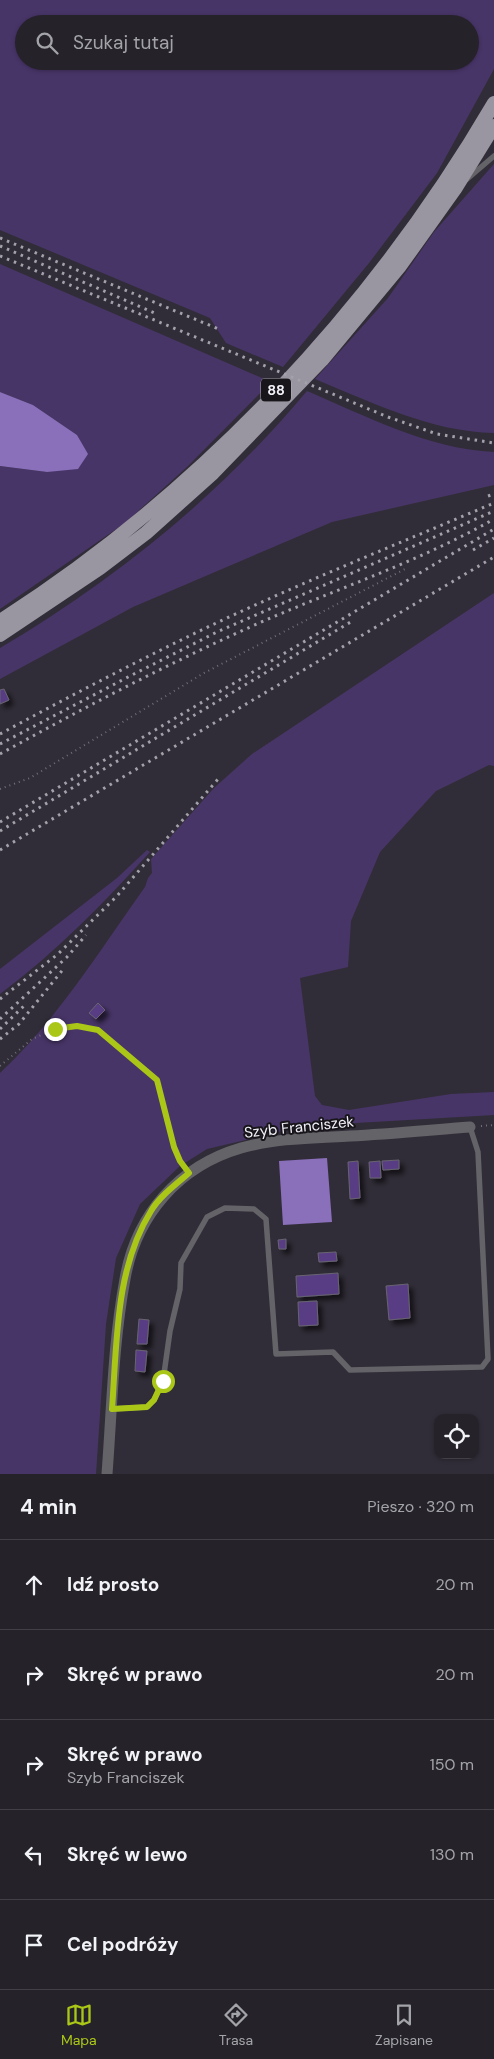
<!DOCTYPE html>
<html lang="pl">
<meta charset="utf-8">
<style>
body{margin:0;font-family:"DM Sans",sans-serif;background:#312f36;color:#f1f3f6}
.controls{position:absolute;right:15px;bottom:15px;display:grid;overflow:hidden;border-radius:10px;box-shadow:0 1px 4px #0004}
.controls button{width:45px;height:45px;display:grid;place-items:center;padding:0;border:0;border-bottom:1px solid #423f47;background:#25222a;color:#f1f3f6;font:25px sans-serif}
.stop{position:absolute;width:15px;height:15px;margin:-11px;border:4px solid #aac717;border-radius:50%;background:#fff}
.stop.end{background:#aac717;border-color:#fff;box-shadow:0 1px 5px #0008}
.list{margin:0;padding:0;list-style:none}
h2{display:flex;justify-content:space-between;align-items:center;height:65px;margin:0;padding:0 20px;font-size:21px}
h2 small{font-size:16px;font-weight:400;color:#a3a4a8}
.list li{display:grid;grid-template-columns:32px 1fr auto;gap:15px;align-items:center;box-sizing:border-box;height:90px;padding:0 20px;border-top:1px solid #423f47}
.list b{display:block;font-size:19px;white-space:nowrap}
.list p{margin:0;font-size:16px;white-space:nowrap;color:#a3a4a8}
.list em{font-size:16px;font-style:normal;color:#a3a4a8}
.icon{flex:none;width:28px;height:28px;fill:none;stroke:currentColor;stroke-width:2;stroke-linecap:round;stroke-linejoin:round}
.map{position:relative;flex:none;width:494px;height:1474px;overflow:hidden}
.search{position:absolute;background:#25222a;box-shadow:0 1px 4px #0004;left:15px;right:15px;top:15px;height:55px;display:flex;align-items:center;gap:12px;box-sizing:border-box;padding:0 18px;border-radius:28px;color:#a3a4a8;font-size:19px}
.sheet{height:515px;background:#25222a}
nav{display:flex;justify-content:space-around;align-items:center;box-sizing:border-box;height:70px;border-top:1px solid #423f47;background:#25222a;font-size:14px;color:#a3a4a8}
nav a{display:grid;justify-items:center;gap:2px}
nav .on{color:#aac717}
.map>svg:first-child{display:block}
.green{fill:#483568;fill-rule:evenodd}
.water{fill:#8a6fba}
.building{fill:#593e84;stroke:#676470;filter:url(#shadow)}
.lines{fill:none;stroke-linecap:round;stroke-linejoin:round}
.path{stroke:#726e78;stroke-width:2;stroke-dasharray:1 4;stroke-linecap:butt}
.service{stroke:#646368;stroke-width:5.5}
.minor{stroke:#646368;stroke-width:11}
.primary{stroke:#9995a1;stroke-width:14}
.rail{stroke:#a3a1aa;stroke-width:3;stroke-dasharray:2.5 5;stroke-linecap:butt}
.route{stroke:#aac717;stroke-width:6}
.labels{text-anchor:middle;stroke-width:4;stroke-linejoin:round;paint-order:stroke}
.shield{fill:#18161b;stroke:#b1afb6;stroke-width:1}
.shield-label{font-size:14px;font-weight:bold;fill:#f2f0f8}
.street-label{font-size:15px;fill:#f2f0f8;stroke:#18161b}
</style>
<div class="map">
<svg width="494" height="1474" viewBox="0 0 494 1474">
<defs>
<filter id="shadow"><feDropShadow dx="4.5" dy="4.5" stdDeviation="2.5" flood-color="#0009"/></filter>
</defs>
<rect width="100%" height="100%" fill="#312d38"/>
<path class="green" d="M0,0H494V69L437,173L369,263L283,367L226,343L210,318L0,230ZM24,24H470V61H24Z
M494,164V433C432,432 371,402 315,379L388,298L434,232Z
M0,264L271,382L188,466L125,523L0,609V466L47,472L87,454L77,435L33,405L0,392Z
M307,391C366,416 428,449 494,452V485L332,522L133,607L0,679V648C117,579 221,494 307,391Z
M494,593V766L489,765L436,791L380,852L351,921L348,967L300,978L315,1096L322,1105L349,1110L451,1094L494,1092V1115L304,1126L207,1149L180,1166L140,1204L116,1258L106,1324L96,1474H0V1073C57,1020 100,950 145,887L148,878L152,873L151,859L214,788L252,754Z
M147,850L150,852C103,904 56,952 0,994V969L117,878Z"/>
<path class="water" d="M0,392L33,405L77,435L88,454L78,469L47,472L0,466Z
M327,1158L332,1222L283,1225L279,1161Z"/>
<path class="building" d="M4,689L9,700L0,704V690Z
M98,1003L105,1010L96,1019L89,1013Z
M399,1160V1169L383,1170L382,1161Z
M358,1161L360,1198L350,1199L348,1162Z
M380,1161L381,1178H370L369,1162Z
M286,1239V1249H279L278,1240Z
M336,1252L337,1261L319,1262L318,1253Z
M338,1273L339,1294L297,1297L296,1276Z
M408,1284L410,1318L389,1320L386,1286Z
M317,1301L318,1325L299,1326L298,1302Z
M139,1319L149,1320L147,1344H137Z
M136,1350L147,1351L145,1372L135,1371Z"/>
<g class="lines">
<path class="path" d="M0,789L30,778L204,673L407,568
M0,1066L32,1039L55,1029L77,1026L97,1030L157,1080L174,1147L183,1166
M481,1126L494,1125"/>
<path class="service" d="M466,180L494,156
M112,1409L147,1407L154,1400L163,1381L170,1331L180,1289L181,1263L207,1217L225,1208L254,1209L266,1219L276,1354L333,1352L350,1370L482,1367L488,1359L478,1152L470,1127"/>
<path class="minor" d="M107,1474C112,1409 113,1343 125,1279C136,1215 179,1166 241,1148C276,1138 314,1138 350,1136C390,1134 430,1130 470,1127"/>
<path class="primary" d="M0,621C202,492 373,310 494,103
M0,635L100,568L146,533L213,473L322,360L400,266L455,189L494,126"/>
<path class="rail" d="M0,238L221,330
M0,246L157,314
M0,256L388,417L437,434L494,443
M488,496L494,494
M473,550L494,538
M0,734C70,696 141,659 212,625C305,581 400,543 494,503
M0,744L130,676L217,632L494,511
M0,754C87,706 175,660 266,620C342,587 422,560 494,519
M0,822L494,529
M0,831L354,620
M0,850L494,557
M0,999L58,954L117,896L219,778
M0,1019L67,957L86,935
M0,1029L27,1003
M0,1039L19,1024L65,967"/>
</g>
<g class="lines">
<path class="route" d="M55,1029L77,1026L98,1030L157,1080L174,1147L180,1161L189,1173C176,1184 159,1197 151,1211C115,1269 117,1343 112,1409L147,1407L154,1400L163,1381"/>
</g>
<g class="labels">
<rect class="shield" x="261" y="378.5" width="30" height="23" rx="4"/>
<g class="shield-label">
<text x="276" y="395">88</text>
</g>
<g class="street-label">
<text transform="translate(299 1127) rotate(-6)" y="5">Szyb Franciszek</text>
</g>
</g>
</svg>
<div class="controls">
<button><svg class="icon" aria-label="locate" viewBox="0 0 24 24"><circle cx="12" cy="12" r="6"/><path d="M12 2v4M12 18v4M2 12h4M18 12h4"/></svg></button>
</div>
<div class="stop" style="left:163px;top:1381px"></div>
<div class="stop end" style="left:55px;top:1029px"></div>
<div class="search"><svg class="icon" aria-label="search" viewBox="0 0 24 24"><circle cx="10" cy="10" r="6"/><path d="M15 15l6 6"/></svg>Szukaj tutaj</div>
</div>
<section class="sheet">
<h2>4 min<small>Pieszo · 320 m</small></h2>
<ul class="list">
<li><svg class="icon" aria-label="ahead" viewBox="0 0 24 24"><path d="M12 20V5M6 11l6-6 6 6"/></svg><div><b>Idź prosto</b></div><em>20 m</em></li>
<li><svg class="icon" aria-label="right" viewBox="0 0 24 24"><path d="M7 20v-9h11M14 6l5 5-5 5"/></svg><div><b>Skręć w prawo</b></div><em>20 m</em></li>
<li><svg class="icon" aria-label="right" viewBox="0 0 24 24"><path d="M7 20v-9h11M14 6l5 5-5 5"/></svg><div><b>Skręć w prawo</b><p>Szyb Franciszek</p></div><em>150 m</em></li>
<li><svg class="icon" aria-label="left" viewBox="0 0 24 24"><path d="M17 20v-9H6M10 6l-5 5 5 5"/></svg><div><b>Skręć w lewo</b></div><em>130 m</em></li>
<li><svg class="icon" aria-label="arrive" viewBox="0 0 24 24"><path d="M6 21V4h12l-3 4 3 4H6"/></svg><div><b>Cel podróży</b></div></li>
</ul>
</section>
<nav>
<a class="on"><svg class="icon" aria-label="map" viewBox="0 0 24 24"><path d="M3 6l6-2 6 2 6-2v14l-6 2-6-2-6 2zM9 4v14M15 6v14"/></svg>Mapa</a>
<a><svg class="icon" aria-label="directions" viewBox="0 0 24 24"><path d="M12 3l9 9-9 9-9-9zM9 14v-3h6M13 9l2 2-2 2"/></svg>Trasa</a>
<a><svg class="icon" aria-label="saved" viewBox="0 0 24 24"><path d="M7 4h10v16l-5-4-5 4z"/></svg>Zapisane</a>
</nav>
